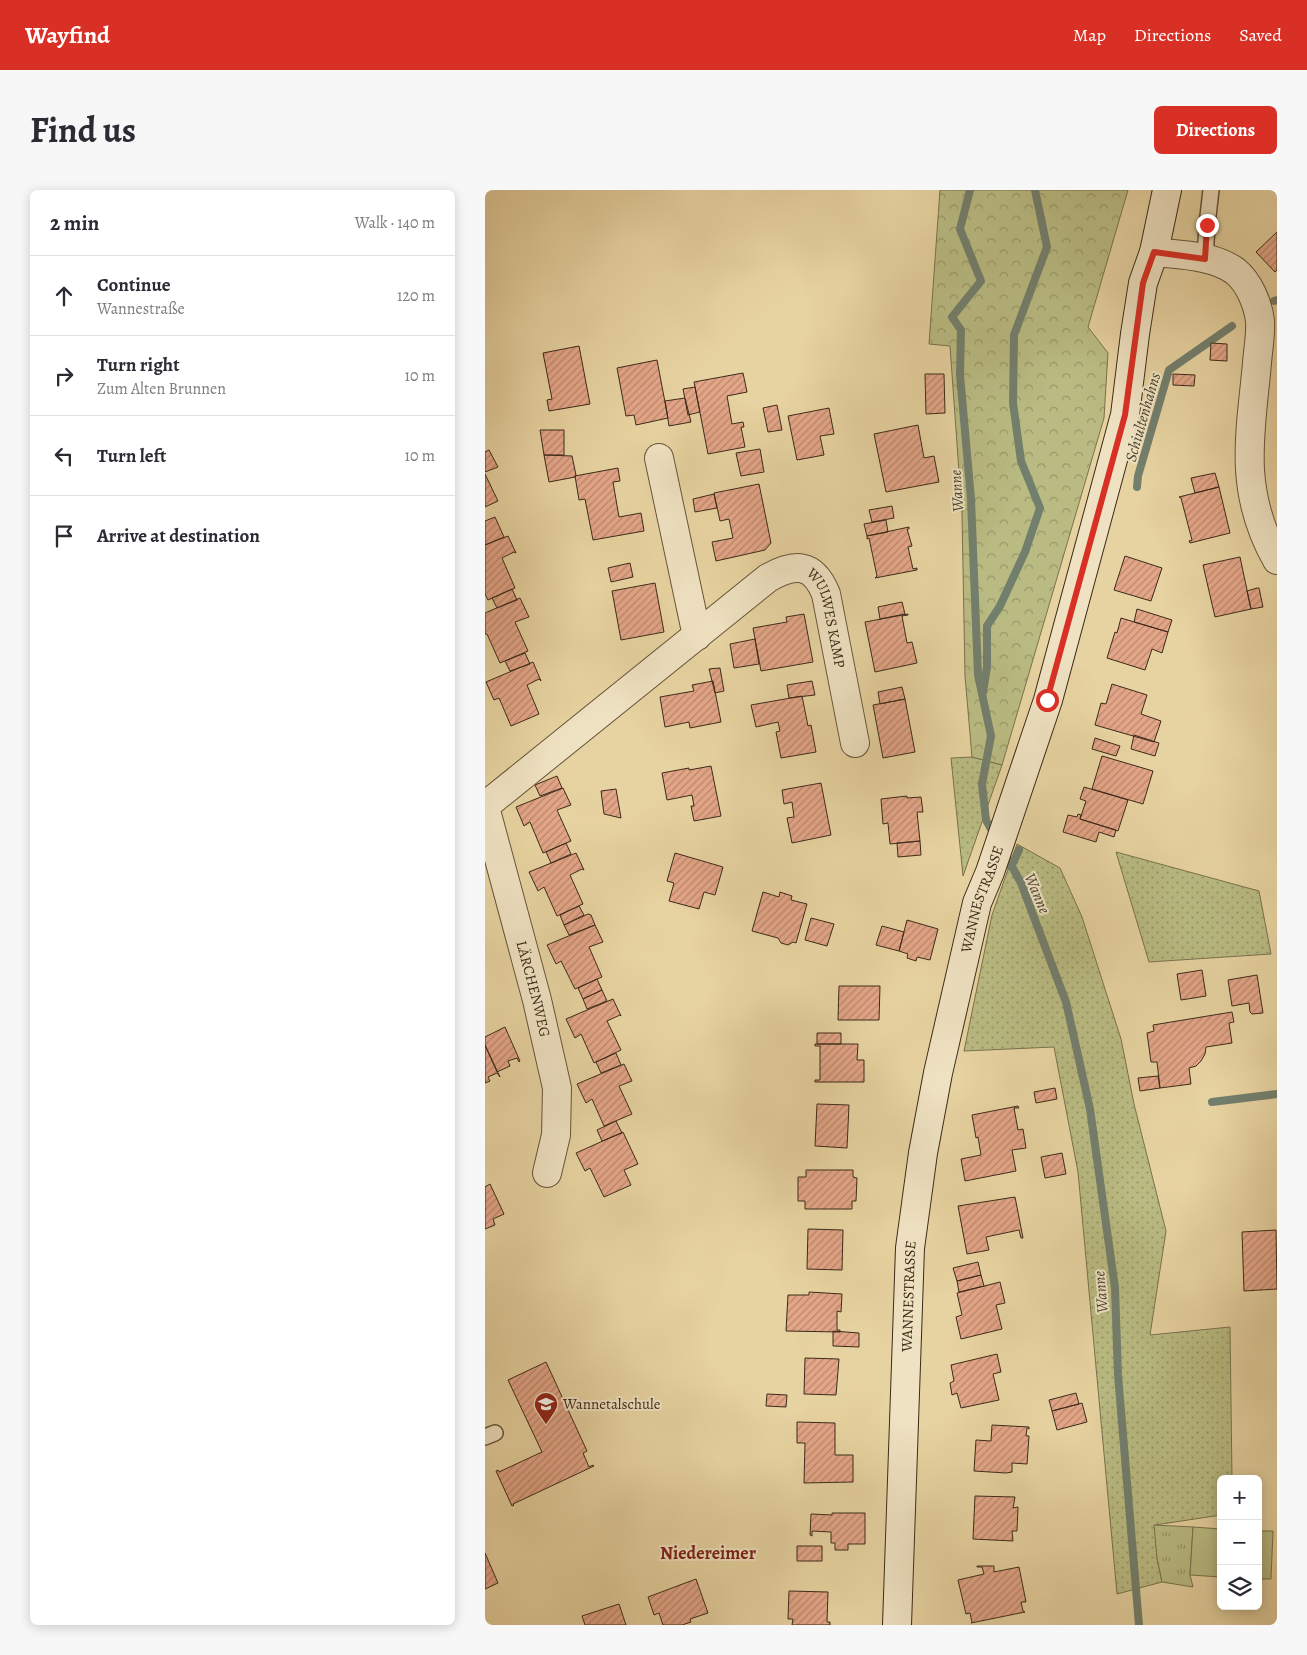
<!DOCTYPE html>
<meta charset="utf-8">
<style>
body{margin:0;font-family:Alegreya,serif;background:#f7f7f7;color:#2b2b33}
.controls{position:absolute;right:15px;bottom:15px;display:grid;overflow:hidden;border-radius:8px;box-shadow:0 2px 12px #0003}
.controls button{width:45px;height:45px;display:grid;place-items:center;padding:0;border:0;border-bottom:1px solid #e1e1e2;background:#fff;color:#2b2b33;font:25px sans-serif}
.stop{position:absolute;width:15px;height:15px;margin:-11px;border:4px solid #d93025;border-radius:50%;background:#fff}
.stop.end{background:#d93025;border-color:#fff;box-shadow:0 1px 5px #0008}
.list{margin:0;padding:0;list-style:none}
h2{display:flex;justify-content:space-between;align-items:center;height:65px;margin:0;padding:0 20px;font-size:21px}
h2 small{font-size:16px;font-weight:400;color:#7c7c81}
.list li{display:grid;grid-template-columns:32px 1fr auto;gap:15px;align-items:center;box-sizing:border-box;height:80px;padding:0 20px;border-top:1px solid #e1e1e2}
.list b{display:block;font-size:19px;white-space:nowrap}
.list p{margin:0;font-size:16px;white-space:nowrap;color:#7c7c81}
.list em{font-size:16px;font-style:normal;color:#7c7c81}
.icon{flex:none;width:28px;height:28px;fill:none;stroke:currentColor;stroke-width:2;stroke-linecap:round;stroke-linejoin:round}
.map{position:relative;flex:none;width:792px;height:1435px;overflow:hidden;border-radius:8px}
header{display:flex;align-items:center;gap:30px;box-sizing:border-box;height:70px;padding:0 25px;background:#d93025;color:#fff}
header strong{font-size:24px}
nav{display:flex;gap:28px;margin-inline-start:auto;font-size:18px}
.intro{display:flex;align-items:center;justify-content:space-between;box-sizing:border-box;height:120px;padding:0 30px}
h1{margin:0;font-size:35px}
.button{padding:12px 22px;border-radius:8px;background:#d93025;color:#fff;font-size:18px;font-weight:700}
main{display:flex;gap:30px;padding:0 30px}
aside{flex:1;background:#fff;border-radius:8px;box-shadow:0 2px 12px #0003}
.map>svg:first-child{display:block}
.grass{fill:url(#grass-dots);stroke:#7a724d}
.forest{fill:url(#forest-crowns);stroke:#7a724d}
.park{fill:url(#park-tufts);stroke:#7a724d}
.pitch{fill:#b9bb82;stroke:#7a724d}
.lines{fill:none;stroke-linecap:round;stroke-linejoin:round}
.stream{stroke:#737f6d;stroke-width:8}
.building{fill:url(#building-hatch);stroke:#3c2a18}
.lane-casing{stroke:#67543a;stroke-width:18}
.street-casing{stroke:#67543a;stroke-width:30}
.secondary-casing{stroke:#3c2a18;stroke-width:30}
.lane{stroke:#efe2c2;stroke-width:15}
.street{stroke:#efe2c2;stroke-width:28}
.secondary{stroke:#efe2c2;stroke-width:28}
.route{stroke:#d93025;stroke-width:6}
.labels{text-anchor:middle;stroke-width:4;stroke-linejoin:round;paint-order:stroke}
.street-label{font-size:15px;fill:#3c2a18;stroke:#efe2c2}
.poi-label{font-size:15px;fill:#3c2a18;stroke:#efe2c2;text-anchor:start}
.water-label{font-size:16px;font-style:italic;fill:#4e4634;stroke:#efe2c2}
.quarter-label{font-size:18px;font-weight:bold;fill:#7a1f14;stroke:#efe2c2}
</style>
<header>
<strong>Wayfind</strong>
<nav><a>Map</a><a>Directions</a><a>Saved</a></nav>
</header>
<div class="intro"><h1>Find us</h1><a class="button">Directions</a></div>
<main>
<aside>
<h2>2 min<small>Walk · 140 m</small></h2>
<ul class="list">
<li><svg class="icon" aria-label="ahead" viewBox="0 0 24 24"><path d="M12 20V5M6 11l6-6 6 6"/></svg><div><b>Continue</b><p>Wannestraße</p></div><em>120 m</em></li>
<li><svg class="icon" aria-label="right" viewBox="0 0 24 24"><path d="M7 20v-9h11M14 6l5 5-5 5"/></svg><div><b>Turn right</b><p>Zum Alten Brunnen</p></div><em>10 m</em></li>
<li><svg class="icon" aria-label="left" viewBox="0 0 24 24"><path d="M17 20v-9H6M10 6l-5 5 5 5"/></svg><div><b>Turn left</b></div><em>10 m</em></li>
<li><svg class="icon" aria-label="arrive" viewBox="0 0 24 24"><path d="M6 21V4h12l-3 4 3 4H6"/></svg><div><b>Arrive at destination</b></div></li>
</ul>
</aside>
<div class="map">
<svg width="792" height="1435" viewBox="0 0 792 1435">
<defs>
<pattern id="grass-dots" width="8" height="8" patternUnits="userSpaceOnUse" patternTransform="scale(1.25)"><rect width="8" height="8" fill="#b9bb82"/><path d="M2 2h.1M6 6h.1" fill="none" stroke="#989869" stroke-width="1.8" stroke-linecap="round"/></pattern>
<pattern id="forest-crowns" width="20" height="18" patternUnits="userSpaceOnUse" patternTransform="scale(1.25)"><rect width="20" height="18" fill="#b9bb82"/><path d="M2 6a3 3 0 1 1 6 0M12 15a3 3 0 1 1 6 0" fill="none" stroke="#989869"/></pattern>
<pattern id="park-tufts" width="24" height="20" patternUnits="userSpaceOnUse" patternTransform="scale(1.25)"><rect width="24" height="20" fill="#b9bb82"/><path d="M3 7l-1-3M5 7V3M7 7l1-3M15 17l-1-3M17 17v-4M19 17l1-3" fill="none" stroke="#989869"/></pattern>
<pattern id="building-hatch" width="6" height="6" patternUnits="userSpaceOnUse" patternTransform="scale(1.25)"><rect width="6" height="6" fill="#e4a688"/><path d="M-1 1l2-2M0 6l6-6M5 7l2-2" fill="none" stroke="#ba876e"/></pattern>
</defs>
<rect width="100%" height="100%" fill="#e7d3a1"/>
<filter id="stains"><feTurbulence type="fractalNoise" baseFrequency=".004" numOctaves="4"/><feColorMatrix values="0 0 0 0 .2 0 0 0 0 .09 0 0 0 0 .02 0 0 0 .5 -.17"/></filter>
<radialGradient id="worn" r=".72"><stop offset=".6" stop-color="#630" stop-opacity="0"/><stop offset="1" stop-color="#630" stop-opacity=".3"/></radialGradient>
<path class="grass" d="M487,567L517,575L478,686L466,568Z
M532,654L575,678L597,727L636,849L649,914L681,1041L665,1145L745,1137L747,1289H736V1325L670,1335L672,1368L677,1392L632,1404L593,982L569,857L479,861L507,725Z
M631,662L774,701L786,764L664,772Z"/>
<path class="forest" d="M455,0H643L603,137L623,163L619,228L517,575L487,567L480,486L477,324L465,156L444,154Z"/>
<path class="park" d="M669,1335L708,1337L705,1385L708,1397L677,1392L672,1368Z"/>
<path class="pitch" d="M708,1337L736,1339V1387L705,1385Z
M773,1341H788L786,1389H773Z"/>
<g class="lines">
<path class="stream" d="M485,0L475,39L496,91L467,127L476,140L475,185L486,309L493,485L506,546L497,594L501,630L510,646
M789,111L792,110
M652,297L653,286L684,180L747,136
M498,502L502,477V436L515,416L540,362L555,318L536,271L528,213L529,145L562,57L550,0
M519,662L536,693L581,812L605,919L630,1098L633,1185L654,1435
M526,677L534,660
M727,912L792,904"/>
</g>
<path class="building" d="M792,42V80L790,82L771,62Z
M726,153L742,154V171L725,170Z
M94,156L105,214L64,221L62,210L67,209L58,163Z
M172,170L183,228L151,235L149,225L141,226L132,178Z
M258,183L262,202L242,206L247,234L258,232L259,237H256L260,257L223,264L209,192Z
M440,184H459L460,223L441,224Z
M688,184L710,185L709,196L688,195Z
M210,197L215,222L203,225L198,199Z
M200,208L206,232L184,236L180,211Z
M292,215L297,240L283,242L278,218Z
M344,218L349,244L335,246L339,265L312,270L303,226Z
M433,235L439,268L449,266L454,292L401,302L389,244Z
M55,240H79V265H59Z
M275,259L279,282L256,286L251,263Z
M4,260L13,277L0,282V262Z
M59,265L87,266L91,285L90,287L64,292Z
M133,278L135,291L128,292L134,327L156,323L159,341L108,350L100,309L94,310L90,286Z
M730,283L734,297L710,303L706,288Z
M0,284L13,311L0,317Z
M274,294L286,353L280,360L231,371L227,352L248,348L244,329L235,331L229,303Z
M734,297L745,343L705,353L704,351L707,350L696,308L694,307Z
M229,304L232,318L210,322L208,309Z
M407,316L409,328L387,332L384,320Z
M10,327L19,347L0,355V331Z
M401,330L403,342L382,346L379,334Z
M424,337V339H422L427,356L423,357L428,379L432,378V380L390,388L392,386L384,348L382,349V346Z
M23,346L31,363L29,362L17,368L30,398L3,410L0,404V355Z
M640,366L677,378L666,411L629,400Z
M755,367L766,419L730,427L718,375Z
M145,373L148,387L126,392L123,378Z
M170,393L179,442L136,450L127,401Z
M772,398H774L778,417L766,419L762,401Z
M27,399L32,410L12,418L7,408Z
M35,408L44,427L30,432L43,461L15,473L2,444H0V423Z
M417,412L420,424L395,429L393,417Z
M652,419L687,430L683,442L649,432Z
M319,424L328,472L276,481L268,438L302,432L301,427Z
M423,424V425L417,426L422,453L427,452L432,473L390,482L380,432Z
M636,428L683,442L677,463L667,459L660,480L622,468L630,442L632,443Z
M270,449L274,474L249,478L245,454Z
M40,463L45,474L25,481L20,471Z
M48,472L56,491L54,489L42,495L54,524L26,536L14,508L9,510L1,492Z
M235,478L239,501L230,503L224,479Z
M228,491L236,532L205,538L204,532L180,537L175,507L209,501L207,495Z
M327,491L330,505L304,508L302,495Z
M627,494L662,505L656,524L676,531L669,552L610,535L616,513L621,514Z
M417,497L420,509L395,514L393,502Z
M317,506L323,536L326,535L331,562L296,568L291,542L295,541L293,532L271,537L266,515Z
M420,509L430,562L398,568L388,515Z
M649,545L674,553L670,566L646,559Z
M610,548L635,556L631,566L607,559Z
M617,566L668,581L658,614L607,599Z
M226,576L236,626L209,631L206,616H209L207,605L182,610L177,583L204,578V580Z
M72,586L77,598L55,606L50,595Z
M336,593L346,645L307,653L302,628L309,627L307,612L299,614L297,600Z
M599,597L643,610L633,641L595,629L601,611L595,609Z
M78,598L86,615L72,620L86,651L58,663L45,632L39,636L31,617Z
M131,599L136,628L119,624L116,601Z
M422,606V608L436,607L438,622H432L435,651L405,654L403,633L398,634L396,609Z
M593,624L596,625L595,629L631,640L629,647L614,642L611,652L578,642L583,625L592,627Z
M435,651L436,665L413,667L412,653Z
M81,653L86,664L66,673L61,662Z
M91,663L99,680L97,679L85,685L98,714L72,726L59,697L53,701L44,682Z
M190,663L238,677L230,705L219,702L214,719L184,711L189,693L182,691Z
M278,702L294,707L295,702L307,706L306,710L322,714L311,753L308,752L303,755L296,753L293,748L267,741Z
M94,716L99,725L79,735L75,725Z
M103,724L106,725L110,735L84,745L79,735Z
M326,728L349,734L342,756L320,750Z
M422,730L453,739L445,770L432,767L431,771L422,768L423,764L414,761Z
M110,735L118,752L104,757L117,787L90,799L76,771L71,774L62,755Z
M397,736L419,742L414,761L391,755Z
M717,780L721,806L696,810L692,784Z
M772,785L778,823L767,824L765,822L764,813L747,816L743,790Z
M112,789L117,800L98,809L93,798Z
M354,796H395L394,830H353Z
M117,800L122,811L102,819L98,809Z
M128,809L136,826L135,825L122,831L136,860L109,873L96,844L90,848L81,829Z
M747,822L749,832L744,833L747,853L721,857L720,864L716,871L711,876L704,878L706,894L675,898L672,872H666L662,843L669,841L668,835Z
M20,837L35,871L34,872L32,868L23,871L25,876L12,882L0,855V847Z
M332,843H356V854H332Z
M330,854H373L372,870H379V892H330V890H335V856H330Z
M0,855L15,887L12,883L3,887L5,891L0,893Z
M131,863L136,875L116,883L111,872Z
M139,874L147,891L134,896L147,924L119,936L107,909L101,913L92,894Z
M673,886L675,898L655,901L653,888Z
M570,898L572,909L551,913L549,902Z
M332,914L364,915L362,958L330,956Z
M533,916L534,918H529L533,940L538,939L541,958L527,960L531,981L480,991L476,969L496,965L493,947L491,948L487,925Z
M131,931L137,943L117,951L112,940Z
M138,942L153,974L139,980L146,995L119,1007L105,978L100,981L91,963Z
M577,963L581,984L560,988L556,967Z
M321,980H368V987L372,988L371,1011H367V1019H320V1011H313V987H321Z
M5,994L19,1024L8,1029L10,1035L0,1039V997Z
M530,1007L538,1048H536L534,1040L501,1047L504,1060L482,1064L473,1016Z
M323,1039L358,1040L357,1080L322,1079Z
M791,1040L792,1099L759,1101L757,1042Z
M493,1072L496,1085L472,1091L468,1078Z
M496,1085L499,1096L474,1102L472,1091Z
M515,1092L520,1113L511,1115L517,1139L476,1149L471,1127L477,1125L472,1103Z
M324,1102L357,1104L356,1122L352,1121V1140H355V1142L301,1141L303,1105H324Z
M348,1141L374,1143V1157L348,1156Z
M512,1164L516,1182L508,1184L514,1210L476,1218L472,1203L467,1205L465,1193L469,1191L466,1175Z
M320,1168L354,1169L351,1205L319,1204Z
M61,1172L102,1261L98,1263L104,1277L108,1275L109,1276L28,1314L29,1315L27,1316L11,1281L13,1280L14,1282L57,1262L23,1190Z
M591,1203L594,1214L567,1221L564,1210Z
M282,1204L302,1205L301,1217L281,1216Z
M597,1213L602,1232L572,1240L567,1221Z
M312,1232L350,1233V1265H368V1292L319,1293L320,1253H312Z
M507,1235L544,1237V1239L542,1238L541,1246H544L542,1274L527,1273V1282L521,1283L489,1281L491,1250L506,1251Z
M490,1306L530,1307L528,1318L533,1317L532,1341H527L528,1351L488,1349Z
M347,1323H380V1354H363V1360H350V1353H346V1342L327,1341V1346L325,1345L326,1324L347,1325Z
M312,1356H337V1371H312Z
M0,1363L13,1393L0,1399Z
M492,1376H509V1382L534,1377L541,1412H536L538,1421L540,1422L486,1433L487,1432L485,1423L481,1424L473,1390L499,1384L497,1377H492Z
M211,1389L223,1423L205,1429L206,1432L197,1435H178L174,1423L169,1425L163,1407Z
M304,1401L343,1402L342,1432H345V1435H307L308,1429H303Z
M134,1414L141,1435H100L97,1426Z"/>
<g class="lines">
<g class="lane-casing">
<path id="lane" d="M720,69L722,35L726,0
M0,1247L10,1243"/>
</g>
<g class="street-casing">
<g id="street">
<path d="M669,62C695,65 728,65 750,81C764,92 773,114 775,131C776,145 773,159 772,173C769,208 763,244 765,280C767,312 776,342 792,370"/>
<path d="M174,268L212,446"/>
<path id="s1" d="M0,616L283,388C309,373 328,372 341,404L370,553"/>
<path id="s2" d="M0,617L52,810L72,898L71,945L62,983"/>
</g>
</g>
<g class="secondary-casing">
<g id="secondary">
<path id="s3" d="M412,1435L425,1058L438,963L453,883L492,713L505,682L563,510L640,225L650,144L658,93L669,62L682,0"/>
</g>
</g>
<use href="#lane" class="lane"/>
<use href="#street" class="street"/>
<use href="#secondary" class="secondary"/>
</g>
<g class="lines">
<path class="route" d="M562,510L640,225L658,93L669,62L720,69L722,35"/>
</g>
<defs>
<g id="school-pin" transform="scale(1.25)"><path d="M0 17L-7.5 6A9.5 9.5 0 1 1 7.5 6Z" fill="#8f2418" stroke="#efe2c2"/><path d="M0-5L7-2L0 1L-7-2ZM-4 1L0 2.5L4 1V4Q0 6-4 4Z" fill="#fff"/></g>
</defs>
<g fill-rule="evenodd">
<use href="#school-pin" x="61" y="1214"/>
</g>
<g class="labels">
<g class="street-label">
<text dy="5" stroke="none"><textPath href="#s1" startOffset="459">WULWES KAMP</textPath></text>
<text dy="5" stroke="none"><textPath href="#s3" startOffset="734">WANNESTRASSE</textPath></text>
<text dy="5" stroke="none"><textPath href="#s2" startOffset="188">LÄRCHENWEG</textPath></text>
<text dy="5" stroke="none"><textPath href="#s3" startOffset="329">WANNESTRASSE</textPath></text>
</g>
<g class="poi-label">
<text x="78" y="1219">Wannetalschule</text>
</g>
<g class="water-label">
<text transform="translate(657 227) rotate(-74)" y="6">Schiultenhahns</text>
<text transform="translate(471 301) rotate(-94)" y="6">Wanne</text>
<text transform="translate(553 703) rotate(67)" y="6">Wanne</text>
<text transform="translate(615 1102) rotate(-95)" y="6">Wanne</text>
</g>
<g class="quarter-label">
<text x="223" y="1369">Niedereimer</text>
</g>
</g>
<rect width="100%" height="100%" filter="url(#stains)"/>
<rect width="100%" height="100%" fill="url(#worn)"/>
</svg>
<div class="controls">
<button>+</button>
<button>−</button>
<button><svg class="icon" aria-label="layers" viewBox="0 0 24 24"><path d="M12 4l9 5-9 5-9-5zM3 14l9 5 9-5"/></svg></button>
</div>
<div class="stop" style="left:562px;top:510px"></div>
<div class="stop end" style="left:722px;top:35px"></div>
</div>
</main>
